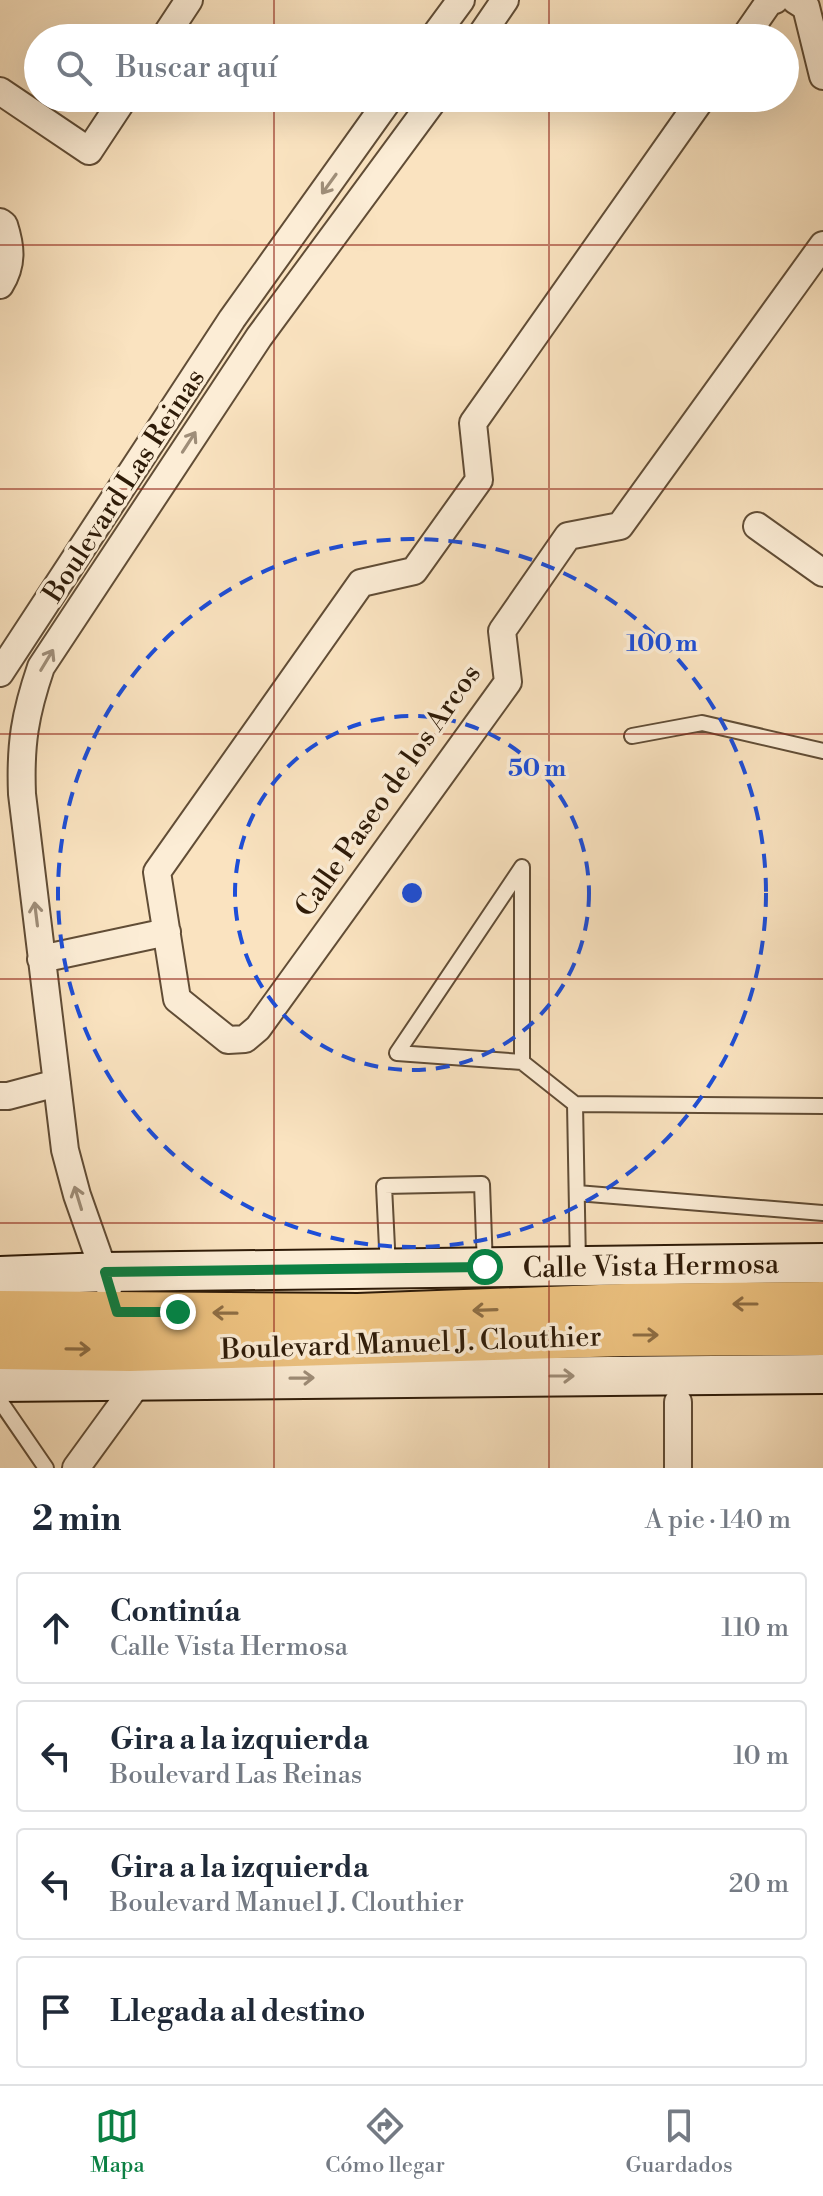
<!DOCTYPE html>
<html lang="es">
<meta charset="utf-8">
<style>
body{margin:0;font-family:"Libre Bodoni",serif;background:#f2f2f3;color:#1f2937}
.stop{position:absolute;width:24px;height:24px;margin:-18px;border:6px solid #0b8043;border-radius:50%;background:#fff}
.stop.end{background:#0b8043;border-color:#fff;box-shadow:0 2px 8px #0008}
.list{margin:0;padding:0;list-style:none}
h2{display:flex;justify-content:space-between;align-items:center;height:104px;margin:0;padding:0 32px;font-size:34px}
h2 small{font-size:26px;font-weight:400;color:#747a83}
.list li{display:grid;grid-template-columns:52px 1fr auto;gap:24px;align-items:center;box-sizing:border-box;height:112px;margin:0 16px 16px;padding:0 16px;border:2px solid #e0e1e3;border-radius:8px}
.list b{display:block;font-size:30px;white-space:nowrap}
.list p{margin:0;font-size:26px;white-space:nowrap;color:#747a83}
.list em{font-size:26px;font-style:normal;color:#747a83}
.icon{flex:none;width:44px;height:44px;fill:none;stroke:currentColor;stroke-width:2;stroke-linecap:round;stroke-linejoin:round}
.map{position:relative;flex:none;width:823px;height:1468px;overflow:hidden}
.search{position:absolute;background:#fff;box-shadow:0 8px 32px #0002;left:24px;right:24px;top:24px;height:88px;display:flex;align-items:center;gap:20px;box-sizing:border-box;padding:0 28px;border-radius:44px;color:#747a83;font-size:30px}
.sheet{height:616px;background:#fff}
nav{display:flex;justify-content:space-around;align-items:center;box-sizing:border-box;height:112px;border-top:2px solid #e0e1e3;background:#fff;font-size:22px;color:#747a83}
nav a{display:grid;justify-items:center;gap:4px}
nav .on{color:#0b8043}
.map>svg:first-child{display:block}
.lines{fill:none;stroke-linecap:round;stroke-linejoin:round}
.lane-casing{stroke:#614d36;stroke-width:18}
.street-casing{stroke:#614d36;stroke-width:30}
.secondary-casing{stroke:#2e1b08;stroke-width:42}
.primary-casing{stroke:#2e1b08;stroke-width:46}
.lane{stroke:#fcedd6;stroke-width:14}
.street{stroke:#fcedd6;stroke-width:26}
.secondary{stroke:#fcedd6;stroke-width:38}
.primary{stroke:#edc280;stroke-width:42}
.oneway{stroke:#9f8e79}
.oneway2{stroke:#8e6e44}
.route{stroke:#0b8043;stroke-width:10}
.grid{fill:none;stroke:#8f2418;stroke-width:2;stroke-opacity:0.55}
.ring{fill:none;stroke:#1d4ed8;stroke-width:4;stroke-dasharray:14 10}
.labels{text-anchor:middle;stroke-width:7;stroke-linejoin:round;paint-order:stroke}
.street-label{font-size:28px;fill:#2e1b08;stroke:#fcedd6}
.centre{fill:#1d4ed8;stroke:#fcedd6;stroke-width:4}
.ring-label{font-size:24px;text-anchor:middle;font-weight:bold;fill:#1d4ed8;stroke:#fcedd6;stroke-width:7;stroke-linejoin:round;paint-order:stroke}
</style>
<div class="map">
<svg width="823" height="1468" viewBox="0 0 823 1468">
<rect width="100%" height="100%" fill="#fae3c0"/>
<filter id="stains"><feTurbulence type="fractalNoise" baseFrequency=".0025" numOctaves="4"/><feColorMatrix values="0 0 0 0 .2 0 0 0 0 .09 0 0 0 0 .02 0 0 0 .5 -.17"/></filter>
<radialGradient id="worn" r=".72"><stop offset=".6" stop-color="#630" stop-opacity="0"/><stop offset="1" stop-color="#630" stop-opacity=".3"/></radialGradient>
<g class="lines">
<g class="lane-casing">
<path id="lane" d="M632,736L702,723L823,751
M522,1062V867L397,1053L522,1062L575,1104
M577,1193L823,1213
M578,1264L575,1104L823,1106
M388,1268L384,1186L482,1184L485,1267
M0,1401L46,1468"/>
</g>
<g class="street-casing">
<path id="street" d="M795,0L806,7L823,76
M164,38L189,0
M433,38L461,0
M479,38L505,0
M744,38L769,2L775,0
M0,91L89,151L124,98
M702,98L473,423L479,480L414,571L361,583L157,872L177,999L228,1040L245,1039L258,1028L508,682L502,631L568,536L620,526L823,245
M0,222L4,225C11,247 13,264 0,285
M757,526L823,573
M0,673L232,319L390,98
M41,959L167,932
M0,1096H8L57,1083
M109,1286L77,1195L65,1150L22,794C20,744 25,714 41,667L259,337L435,98
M76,1468L140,1380L136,1369
M678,1468V1402"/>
</g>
<g class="secondary-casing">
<path id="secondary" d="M0,1276L105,1272L823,1263
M0,1382L823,1374"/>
</g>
<g class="primary-casing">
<path id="primary" d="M0,1312L358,1315L626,1305L823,1303
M0,1348L130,1350L622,1335L823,1334"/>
</g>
<use href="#lane" class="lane"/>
<use href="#street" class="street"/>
<use href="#secondary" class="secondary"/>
<use href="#primary" class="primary"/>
</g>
<defs><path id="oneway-shaft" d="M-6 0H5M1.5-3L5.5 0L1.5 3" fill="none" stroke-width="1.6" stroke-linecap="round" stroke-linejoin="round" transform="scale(2)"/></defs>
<g class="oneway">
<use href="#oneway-shaft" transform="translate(329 184) rotate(126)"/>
<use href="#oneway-shaft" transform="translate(189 442) rotate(-57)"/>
<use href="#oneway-shaft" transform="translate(47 660) rotate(-59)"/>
<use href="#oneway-shaft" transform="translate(36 914) rotate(-97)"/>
<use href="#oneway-shaft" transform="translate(78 1198) rotate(-107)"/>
<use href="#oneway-shaft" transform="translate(562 1376)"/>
<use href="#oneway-shaft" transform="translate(302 1378) rotate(-1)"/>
</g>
<g class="oneway2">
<use href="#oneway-shaft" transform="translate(745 1304) rotate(180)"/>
<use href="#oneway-shaft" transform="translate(485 1310) rotate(178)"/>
<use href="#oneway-shaft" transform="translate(225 1313) rotate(-179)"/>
<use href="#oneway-shaft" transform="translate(646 1335)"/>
<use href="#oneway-shaft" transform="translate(78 1349) rotate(1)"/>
</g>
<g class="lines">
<path class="route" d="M178,1312H117L105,1272L485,1267"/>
</g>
<path class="grid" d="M274,0V38M549,0V38M274,98V1468M549,98V1468M0,245H823M0,489H823M0,734H823M0,979H823M0,1223H823"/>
<g class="ring">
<circle cx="412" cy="893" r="177"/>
<circle cx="412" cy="893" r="354"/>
</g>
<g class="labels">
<g class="street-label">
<text transform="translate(123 485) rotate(-57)" y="10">Boulevard Las Reinas</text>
<text transform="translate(387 790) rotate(-55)" y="10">Calle Paseo de los Arcos</text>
<text transform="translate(651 1265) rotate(-1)" y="10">Calle Vista Hermosa</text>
<text transform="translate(411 1342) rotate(-2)" y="10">Boulevard Manuel J. Clouthier</text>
</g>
</g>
<circle cx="412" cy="893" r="12" class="centre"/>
<g class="ring-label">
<text x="662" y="651">100 m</text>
<text x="537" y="776">50 m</text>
</g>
<rect width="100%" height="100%" filter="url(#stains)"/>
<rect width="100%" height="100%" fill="url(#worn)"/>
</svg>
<div class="stop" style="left:485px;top:1267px"></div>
<div class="stop end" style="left:178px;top:1312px"></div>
<div class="search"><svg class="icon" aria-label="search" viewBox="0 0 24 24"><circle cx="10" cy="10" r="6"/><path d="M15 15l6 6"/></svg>Buscar aquí</div>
</div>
<section class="sheet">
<h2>2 min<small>A pie · 140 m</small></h2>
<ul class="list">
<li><svg class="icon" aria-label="ahead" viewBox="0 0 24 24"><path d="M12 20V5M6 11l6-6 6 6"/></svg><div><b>Continúa</b><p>Calle Vista Hermosa</p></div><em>110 m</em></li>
<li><svg class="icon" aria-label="left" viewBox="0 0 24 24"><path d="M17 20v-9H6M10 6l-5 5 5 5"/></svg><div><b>Gira a la izquierda</b><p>Boulevard Las Reinas</p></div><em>10 m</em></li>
<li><svg class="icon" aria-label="left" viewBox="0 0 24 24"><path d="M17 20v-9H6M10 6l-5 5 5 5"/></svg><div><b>Gira a la izquierda</b><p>Boulevard Manuel J. Clouthier</p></div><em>20 m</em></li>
<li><svg class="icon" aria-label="arrive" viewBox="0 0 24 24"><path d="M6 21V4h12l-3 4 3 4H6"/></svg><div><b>Llegada al destino</b></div></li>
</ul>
</section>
<nav>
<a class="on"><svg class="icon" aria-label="map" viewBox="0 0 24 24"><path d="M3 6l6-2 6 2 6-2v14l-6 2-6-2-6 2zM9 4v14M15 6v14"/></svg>Mapa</a>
<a><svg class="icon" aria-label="directions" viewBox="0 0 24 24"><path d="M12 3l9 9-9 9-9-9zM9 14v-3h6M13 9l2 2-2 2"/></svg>Cómo llegar</a>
<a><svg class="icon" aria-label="saved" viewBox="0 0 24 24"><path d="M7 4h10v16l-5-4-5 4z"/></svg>Guardados</a>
</nav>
